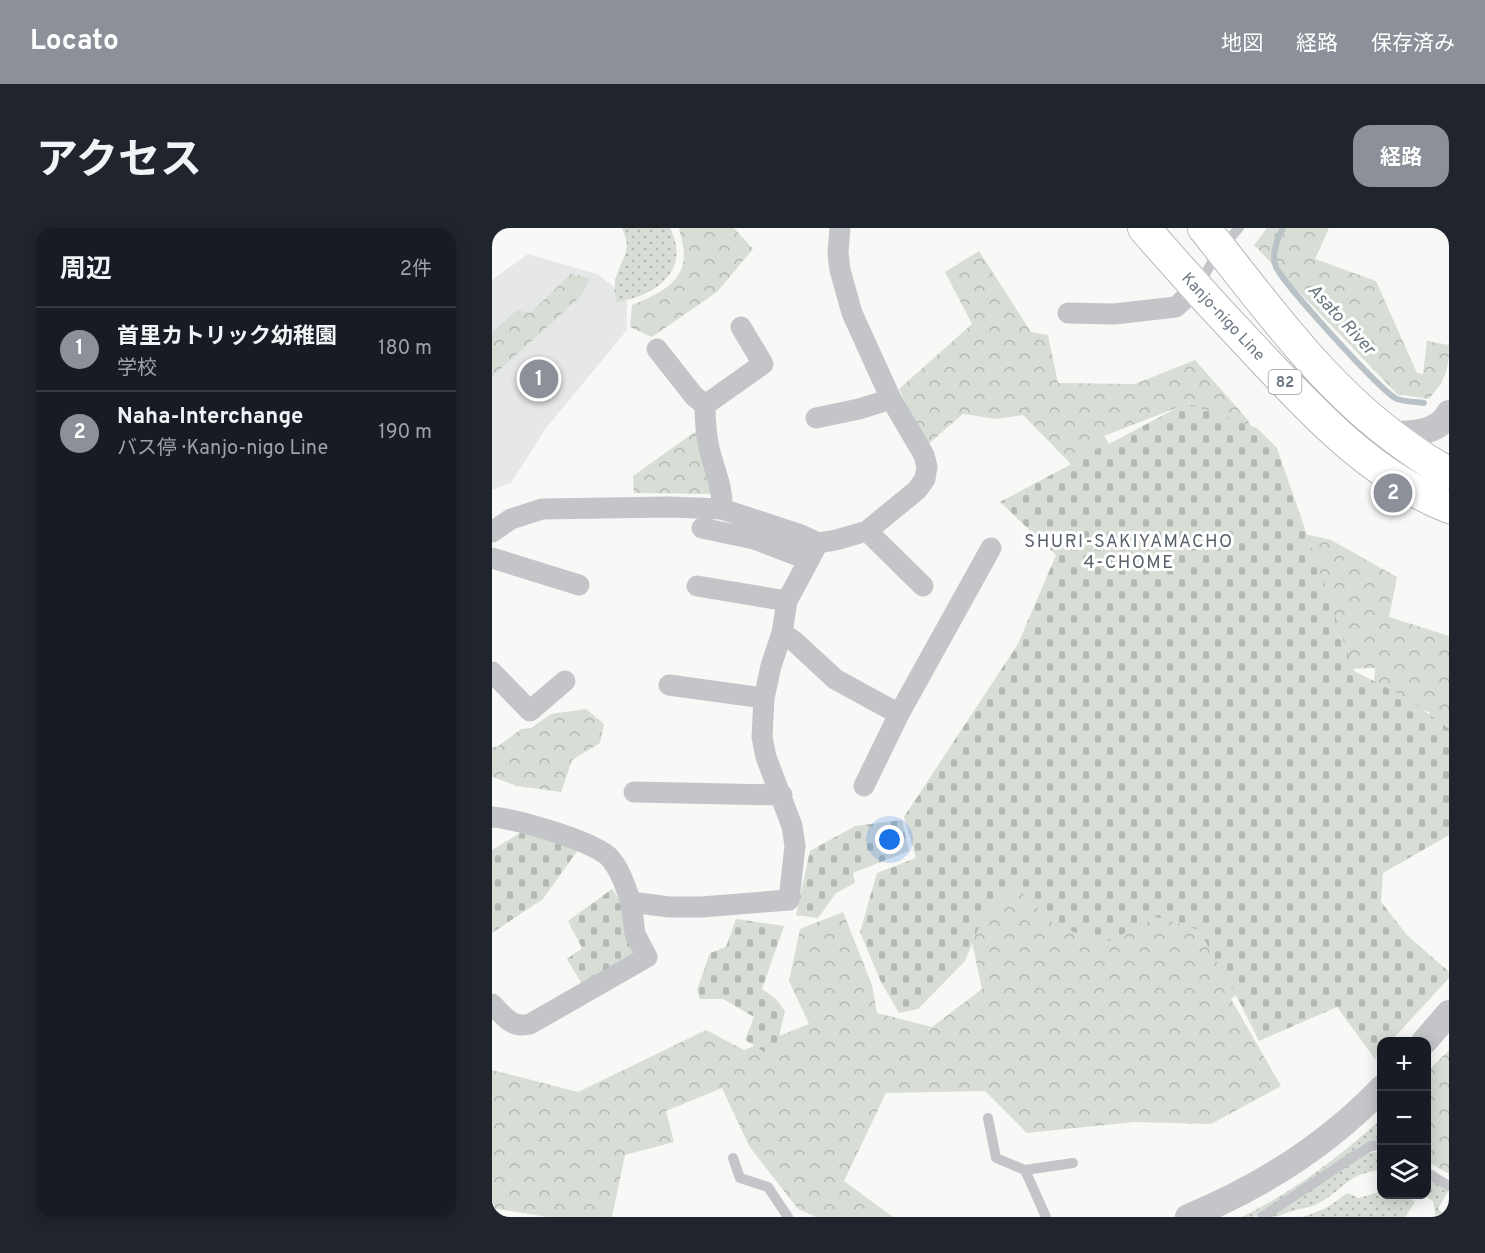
<!DOCTYPE html>
<html lang="ja">
<meta charset="utf-8">
<style>
body{margin:0;font-family:Overpass,"Noto Sans JP",sans-serif;background:#20242c;color:#f1f3f6}
.controls{position:absolute;right:18px;bottom:18px;display:grid;overflow:hidden;border-radius:12px;box-shadow:0 3px 15px #0003}
.controls button{width:54px;height:54px;display:grid;place-items:center;padding:0;border:0;border-bottom:2px solid #363941;background:#171b24;color:#f1f3f6;font:30px sans-serif}
.you{position:absolute;left:398px;top:612px;width:21px;height:21px;margin:-15px;border:4px solid #fff;border-radius:50%;background:#1a73e8;box-shadow:0 0 0 9px #1a73e833}
.badge{display:grid;place-items:center;width:39px;height:39px;border-radius:50%;background:#8c9099;color:#fff;font-size:20px;font-weight:700}
.pin{position:absolute;translate:-50% -50%;border:3px solid #fff;box-shadow:0 2px 6px #0006}
.list{margin:0;padding:0;list-style:none}
h2{display:flex;justify-content:space-between;align-items:center;height:78px;margin:0;padding:0 24px;font-size:26px}
h2 small{font-size:20px;font-weight:400;color:#9ea1a6}
.list li{display:grid;grid-template-columns:39px 1fr auto;gap:18px;align-items:center;box-sizing:border-box;height:84px;padding:0 24px;border-top:2px solid #363941}
.list b{display:block;font-size:22px;white-space:nowrap}
.list p{margin:0;font-size:20px;white-space:nowrap;color:#9ea1a6}
.list em{font-size:20px;font-style:normal;color:#9ea1a6}
.icon{flex:none;width:33px;height:33px;fill:none;stroke:currentColor;stroke-width:2;stroke-linecap:round;stroke-linejoin:round}
.map{position:relative;flex:none;width:957px;height:989px;overflow:hidden;border-radius:18px}
header{display:flex;align-items:center;gap:36px;box-sizing:border-box;height:84px;padding:0 30px;background:#8c9099;color:#fff}
header strong{font-size:28px}
nav{display:flex;gap:33px;margin-inline-start:auto;font-size:21px}
.intro{display:flex;align-items:center;justify-content:space-between;box-sizing:border-box;height:144px;padding:0 36px}
h1{margin:0;font-size:42px}
.button{padding:15px 27px;border-radius:18px;background:#8c9099;color:#fff;font-size:21px;font-weight:700}
main{display:flex;gap:36px;padding:0 36px}
aside{flex:1;background:#171b24;border-radius:18px;box-shadow:0 3px 15px #0003}
.map>svg:first-child{display:block}
.built{fill:#e6e7e7}
.grass{fill:url(#grass-dots)}
.forest{fill:url(#forest-crowns)}
.cemetery{fill:url(#cemetery-stones)}
.lines{fill:none;stroke-linecap:round;stroke-linejoin:round}
.stream{stroke:#b9c2c7;stroke-width:6}
.primary-casing{stroke:#b4b7bb;stroke-width:34}
.service{stroke:#c3c5c9;stroke-width:10}
.minor{stroke:#c3c5c9;stroke-width:21}
.tertiary{stroke:#c3c5c9;stroke-width:26}
.primary{stroke:#fff;stroke-width:32}
.labels{text-anchor:middle;stroke-width:6;stroke-linejoin:round;paint-order:stroke}
.shield{fill:#fff;stroke:#98a0a8;stroke-width:1.5}
.shield-label{font-size:15px;font-weight:bold;fill:#6c7783}
.street-label{font-size:16px;fill:#6c7783;stroke:#fff}
.water-label{font-size:18px;font-style:italic;fill:#67777f;stroke:#fff}
.neighbourhood-label{font-size:18px;letter-spacing:1.5px;fill:#58616a;stroke:#fff}
</style>
<header>
<strong>Locato</strong>
<nav><a>地図</a><a>経路</a><a>保存済み</a></nav>
</header>
<div class="intro"><h1>アクセス</h1><a class="button">経路</a></div>
<main>
<aside>
<h2>周辺<small>2件</small></h2>
<ul class="list">
<li><span class="badge">1</span><div><b>首里カトリック幼稚園</b><p>学校</p></div><em>180 m</em></li>
<li><span class="badge">2</span><div><b>Naha-Interchange</b><p>バス停 · Kanjo-nigo Line</p></div><em>190 m</em></li>
</ul>
</aside>
<div class="map">
<svg width="957" height="989" viewBox="0 0 957 989">
<defs>
<pattern id="grass-dots" width="8" height="8" patternUnits="userSpaceOnUse" patternTransform="scale(1.5)"><rect width="8" height="8" fill="#d8ddd6"/><path d="M2 2h.1M6 6h.1" fill="none" stroke="#b3b8b3" stroke-width="1.8" stroke-linecap="round"/></pattern>
<pattern id="forest-crowns" width="20" height="18" patternUnits="userSpaceOnUse" patternTransform="scale(1.5)"><rect width="20" height="18" fill="#d8ddd6"/><path d="M2 6a3 3 0 1 1 6 0M12 15a3 3 0 1 1 6 0" fill="none" stroke="#b3b8b3"/></pattern>
<pattern id="cemetery-stones" width="16" height="16" patternUnits="userSpaceOnUse" patternTransform="scale(1.5)"><rect width="16" height="16" fill="#d8ddd6"/><path d="M2 7V4a2 2 0 0 1 4 0v3zM10 15v-3a2 2 0 0 1 4 0v3z" fill="#b3b8b3"/></pattern>
</defs>
<rect width="100%" height="100%" fill="#f8f8f7"/>
<path class="built" d="M36,26L105,46L121,58L135,73V102L54,200L19,255L0,262V52Z"/>
<path class="grass" d="M130,0H178C200,42 163,69 124,74C124,67 121,57 124,50C130,28 141,24 130,0Z
M889,891V914L777,981L762,989H749C800,965 847,929 889,891Z
M887,923L889,924V942C854,946 854,960 827,975C819,980 809,980 800,983C791,986 787,989 777,989L864,932L878,925Z
M935,949L957,962L946,981L957,989H944L941,973L931,967L934,966Z
M885,952L889,954L890,966L911,967L923,974L913,989H810C828,984 841,977 855,965L867,970L887,964Z"/>
<path class="forest" d="M187,0H242L261,21L225,64L160,109L138,99L140,77C163,67 191,57 192,28C192,19 189,9 187,0Z
M775,0H837L823,31L884,53L925,145L931,146L935,113L957,117C957,143 953,152 937,171L905,166L762,17Z
M487,23L539,104L556,107L566,155L643,156L703,132L756,192L804,304L839,312L905,349L897,389L957,408V530L916,507L938,484L881,471L883,440L830,442L771,470L737,512L702,567L701,609L719,610L731,632L697,653L717,680L753,657L778,681L824,713L798,724L781,716L773,744L739,771L789,858L719,896L642,894L535,905L493,863L394,865L352,953L401,989H324L306,981L257,918L230,860L174,883L182,914L133,927L120,989H55L0,980V842L86,864L214,802L252,822L317,796L297,753L308,701L351,684L380,757L385,785L440,799L490,761L475,691L433,672L406,673V642L442,630L422,593L464,526L511,590L547,581L593,606L627,665L665,634L664,607L676,560L713,494L674,488L675,458L714,467L767,431L777,398L681,326L711,311L747,271L698,226L697,175L612,208L674,299L657,330L575,232L531,187L504,191L471,186L434,218L407,161L480,96L453,44Z
M79,46L98,50L89,68L0,149V104L25,82L38,85Z
M204,203L222,266L142,265L141,248Z
M94,481L112,496L108,515L80,532L69,564L25,558L0,549V519H5L29,501L39,500L59,486Z
M957,822V946L935,933L934,845Z"/>
<path class="cemetery" d="M694,175L765,200L785,220L862,443L913,469L957,501V607L891,645L889,674L915,707L957,744V750L899,813L890,814L889,824L883,831L845,779L767,813L748,775L707,702L665,689L612,715L563,697L524,659L489,694L473,733L426,781L407,785L389,754L368,704L385,645L424,630L412,589L526,416L564,327L508,274Z
M410,592L417,623L361,645L363,655L344,665L326,690L304,687L318,623L363,598Z
M33,602L88,619L51,671L0,705V622Z
M120,661L133,680L142,731L90,756L75,731L90,720L76,693Z
M244,691L292,698L270,761L283,770L293,783L282,830L253,812L262,789L231,771H208L205,762L218,725L234,719Z"/>
<g class="lines">
<path class="stream" d="M791,0C785,12 779,26 784,39C790,54 891,166 905,171C913,174 923,174 932,175"/>
<g class="primary-casing">
<path id="primary" d="M652,0C690,44 729,87 769,129C825,188 880,248 957,279
M712,0C773,76 830,158 910,215C925,226 940,237 957,245"/>
</g>
<path class="service" d="M707,56L728,21L747,0
M496,890L504,930L533,942L554,989
M241,930L248,950L276,959L296,989
M533,942L581,935
M934,944L957,958
M770,989L864,927L879,918L890,917"/>
<path class="minor" d="M576,85L622,86L684,79L704,60
M165,121L202,168L213,177C213,191 214,206 217,220C222,241 231,259 230,281
M213,177L271,136L249,99
M324,190L367,181L399,171
M210,300L262,311L317,332
M375,303L431,358
M0,304L19,291L50,281L177,279L230,281L309,307L326,315L344,312L375,303L425,262L433,251L435,239L432,227L399,171L360,85L348,42L346,25L348,0
M0,330L87,357
M205,358L295,373
M290,405L302,413L343,451L407,486L499,320
M0,444L38,483L73,453
M177,457L272,470
M372,558L407,486
M142,564L290,567
M0,589C25,591 97,612 116,628C128,640 133,658 139,674L177,679H209L297,672L303,618L300,598L274,529L270,509L272,470L279,438L290,405L295,373L326,315
M0,776C12,788 20,801 38,796L155,729L143,706L139,674"/>
<path class="tertiary" d="M897,206C918,206 946,206 957,185
M932,814L957,785
M696,989C769,959 835,917 890,860"/>
<use href="#primary" class="primary"/>
</g>
<g class="labels">
<rect class="shield" x="776.5" y="142" width="33" height="24" rx="4.5"/>
<g class="shield-label">
<text x="793" y="159">82</text>
</g>
<g class="street-label">
<text transform="translate(732 88) rotate(47)" y="6">Kanjo-nigo Line</text>
</g>
<g class="water-label">
<text transform="translate(850 91) rotate(47)" y="6">Asato River</text>
</g>
<g class="neighbourhood-label">
<text x="637" y="319">SHURI-SAKIYAMACHO<tspan x="637" dy="21">4-CHOME</tspan></text>
</g>
</g>
</svg>
<div class="controls">
<button>+</button>
<button>−</button>
<button><svg class="icon" aria-label="layers" viewBox="0 0 24 24"><path d="M12 4l9 5-9 5-9-5zM3 14l9 5 9-5"/></svg></button>
</div>
<div class="you"></div>
<div class="pin badge" style="left:47px;top:151px">1</div>
<div class="pin badge" style="left:901px;top:265px">2</div>
</div>
</main>
